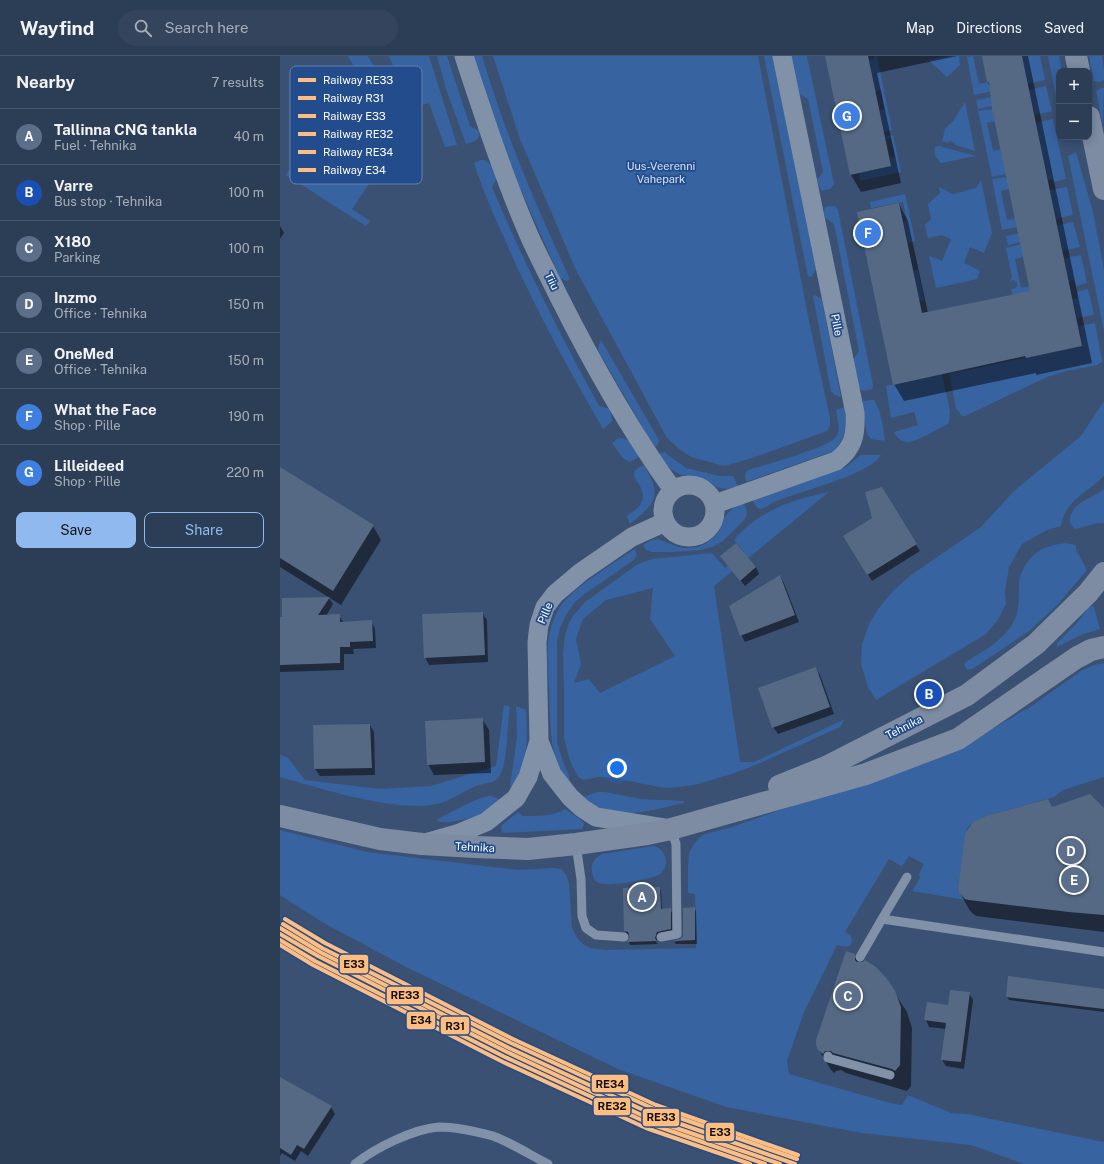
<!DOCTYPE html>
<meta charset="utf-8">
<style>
body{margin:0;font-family:"Public Sans",sans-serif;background:#34445c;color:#f1f3f6}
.controls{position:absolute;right:12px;top:12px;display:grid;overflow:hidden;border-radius:8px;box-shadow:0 2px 10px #0003}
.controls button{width:36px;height:36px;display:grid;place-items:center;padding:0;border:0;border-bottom:1px solid #48566c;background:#2c3d56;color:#f1f3f6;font:20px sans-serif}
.you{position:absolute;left:337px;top:712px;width:14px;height:14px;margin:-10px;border:3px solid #fff;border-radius:50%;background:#1a73e8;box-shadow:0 0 0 6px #1a73e833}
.badge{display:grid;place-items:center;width:26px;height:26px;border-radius:50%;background:#90b9f0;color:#fff;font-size:13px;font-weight:700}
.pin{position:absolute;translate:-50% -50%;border:2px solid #fff;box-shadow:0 1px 4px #0006}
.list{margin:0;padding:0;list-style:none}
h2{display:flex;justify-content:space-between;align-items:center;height:52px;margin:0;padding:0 16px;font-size:17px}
h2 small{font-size:13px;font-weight:400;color:#a6aeb9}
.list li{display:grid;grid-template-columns:26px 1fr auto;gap:12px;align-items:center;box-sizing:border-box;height:56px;padding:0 16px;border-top:1px solid #48566c}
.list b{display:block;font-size:15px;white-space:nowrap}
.list p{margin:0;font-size:13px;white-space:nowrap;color:#a6aeb9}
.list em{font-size:13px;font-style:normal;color:#a6aeb9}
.actions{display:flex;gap:8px;padding:12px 16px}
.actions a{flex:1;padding:9px 0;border:1px solid #90b9f0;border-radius:8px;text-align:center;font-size:14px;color:#90b9f0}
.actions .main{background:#90b9f0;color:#111}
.icon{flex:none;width:22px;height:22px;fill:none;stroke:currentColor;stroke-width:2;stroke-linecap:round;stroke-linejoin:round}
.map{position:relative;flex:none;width:824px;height:1108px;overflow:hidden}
header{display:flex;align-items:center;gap:24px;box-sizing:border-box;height:56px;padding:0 20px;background:#2c3d56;border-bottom:1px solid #48566c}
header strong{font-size:19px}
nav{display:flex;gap:22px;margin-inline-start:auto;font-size:14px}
.search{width:280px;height:36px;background:#34445c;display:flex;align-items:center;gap:10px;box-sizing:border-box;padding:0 14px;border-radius:22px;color:#a6aeb9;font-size:15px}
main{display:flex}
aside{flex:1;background:#2c3d56}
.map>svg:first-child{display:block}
.green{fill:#3763a1;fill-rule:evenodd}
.shadow{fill:#0007}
.building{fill:#566984}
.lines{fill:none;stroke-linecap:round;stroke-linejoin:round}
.lane{stroke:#8191a7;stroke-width:9}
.street{stroke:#8191a7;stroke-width:19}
.secondary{stroke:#7d8ca3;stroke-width:22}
.rail-1-casing{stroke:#224c8b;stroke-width:7}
.rail-2-casing{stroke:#224c8b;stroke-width:7}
.rail-3-casing{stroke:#224c8b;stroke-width:7}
.rail-4-casing{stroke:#224c8b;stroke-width:7}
.rail-5-casing{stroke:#224c8b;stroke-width:7}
.rail-6-casing{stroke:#224c8b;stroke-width:7}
.rail-1{stroke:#ffbe80;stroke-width:4}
.rail-2{stroke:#ffbe80;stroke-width:4}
.rail-3{stroke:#ffbe80;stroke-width:4}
.rail-4{stroke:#ffbe80;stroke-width:4}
.rail-5{stroke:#ffbe80;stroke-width:4}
.rail-6{stroke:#ffbe80;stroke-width:4}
.labels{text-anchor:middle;stroke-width:3.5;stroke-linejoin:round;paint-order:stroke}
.park-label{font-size:11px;fill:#d4e3f8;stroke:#224c8b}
.street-label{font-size:11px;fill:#fff;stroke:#224c8b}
.key{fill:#224c8b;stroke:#6482ae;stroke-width:1}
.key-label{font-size:11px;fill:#fff}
.line-badge{stroke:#224c8b;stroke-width:1.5}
.pale-badge-label{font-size:11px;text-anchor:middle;font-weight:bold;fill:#111}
</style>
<header>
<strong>Wayfind</strong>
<div class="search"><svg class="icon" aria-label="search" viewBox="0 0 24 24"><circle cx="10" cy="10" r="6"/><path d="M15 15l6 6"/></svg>Search here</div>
<nav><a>Map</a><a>Directions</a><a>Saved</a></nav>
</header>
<main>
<aside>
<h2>Nearby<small>7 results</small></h2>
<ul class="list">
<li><span class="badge" style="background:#5c6f8a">A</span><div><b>Tallinna CNG tankla</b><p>Fuel · Tehnika</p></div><em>40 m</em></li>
<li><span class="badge" style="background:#1a4fb4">B</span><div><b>Varre</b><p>Bus stop · Tehnika</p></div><em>100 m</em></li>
<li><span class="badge" style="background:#5c6f8a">C</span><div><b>X180</b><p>Parking</p></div><em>100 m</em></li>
<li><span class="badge" style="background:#5c6f8a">D</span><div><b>Inzmo</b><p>Office · Tehnika</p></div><em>150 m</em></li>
<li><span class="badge" style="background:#5c6f8a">E</span><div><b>OneMed</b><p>Office · Tehnika</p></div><em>150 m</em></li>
<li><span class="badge" style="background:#3f7fe0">F</span><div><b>What the Face</b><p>Shop · Pille</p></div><em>190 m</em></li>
<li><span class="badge" style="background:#3f7fe0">G</span><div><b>Lilleideed</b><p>Shop · Pille</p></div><em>220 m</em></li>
</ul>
<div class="actions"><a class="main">Save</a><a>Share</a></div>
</aside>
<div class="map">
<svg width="824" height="1108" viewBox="0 0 824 1108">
<rect width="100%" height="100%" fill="#3a5173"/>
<path class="green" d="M68,0H88L104,29L127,89V110L123,115L106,103L72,153L90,165L86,170L6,119L73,9Z
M109,0H149L177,89L165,91L149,47L131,52Z
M157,0H167L190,70L199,75C201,84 193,86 186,88L166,33Z
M193,0H202C225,77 256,150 290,223L287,225L280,222L233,116Z
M213,0H478L528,260L550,362V369L547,375L472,402L444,410L411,401L399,393L387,382L296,214L240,83Z
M484,0H493L536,213L532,220L528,221Z
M511,0H527L554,128L550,133L541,135L537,124L543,116L528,43L519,38Z
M594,0H597L612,74L604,76L600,54L604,53L601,34L566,42L561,19L591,12L589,4L594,3Z
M670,0H679L680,9L667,21L648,4Z
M693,0L699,28L746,18L742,0H760L765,24L694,39L687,1Z
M768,0H779L782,15H779V57Z
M809,0H822L824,13V24L819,26L814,25Z
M766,30L772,55L755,59L748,34Z
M821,32H824L823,70L816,35Z
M731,37L732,46L698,53L696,44Z
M685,46L695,95L675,89V87L669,85L668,87L662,85L665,73L673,65Z
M713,53L715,65L707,67L713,95L760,86L756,67L773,63L786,123L773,126L772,123L768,124L765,110L712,121L698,55Z
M613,79L621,116L580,125L579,117L611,110L610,102L615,101L611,82L606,83L605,81Z
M659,90L696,100L661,107C656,101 653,99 655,91Z
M796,96L813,156L824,213V275L788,100Z
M201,104C211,104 213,114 217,122L212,131C244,207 280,279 319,350L330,353L332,364L330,367L323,373C288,312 254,251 226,186C214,160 203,135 194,107Z
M727,121L729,133L721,135L727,164L756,158L758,167L722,174L712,123Z
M701,124L712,177L704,197L690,191L684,207L700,215L697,223L656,232L649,200L662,205L671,183L662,179L648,182L645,169L651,163L648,148L660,137L659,131L673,138L696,132Z
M787,131L793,159L775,163L770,134Z
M625,138L635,185L628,187L623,166L627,165L623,146L591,152L590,146Z
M550,150H555L558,154L593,329L592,333L584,335L578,333L573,304L579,295L554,168L545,162L544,157L545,151Z
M793,166L800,191L783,195L779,178L728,189L726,180Z
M741,188L743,201L735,203L741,232L788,222L784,202L801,199L807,227L796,230L794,224L786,226L790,244L798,242L797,236L808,233L814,259L797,262L793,246L755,254L734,247L731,232L733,233L737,231V226L733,224L729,226L732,221L726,192Z
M638,214L644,244L611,251L635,222L633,215Z
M535,239L542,243L561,341L555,339L551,335L533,240Z
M815,267L822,304V306L817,309L787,315L767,321L685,360H682L676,352L669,318L802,290L799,270Z
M321,284L379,384L377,390L374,391L319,296L318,292Z
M662,318L670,355L669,367C660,372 638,385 629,386C622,386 616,382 614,376L638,369L634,356L611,362L606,330Z
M590,344H594C602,356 603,372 605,385L591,383L587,378L581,346Z
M824,345V420C807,437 785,444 781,470L767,474L742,488L729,511L725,536L726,548L718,564L706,578L596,644L588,631L581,608L582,588L590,566L599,552L613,535L631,519L701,471L734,435L801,380Z
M565,351C566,371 567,379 554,395L466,426C465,421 464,418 468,414C485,409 547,392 556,381C561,374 557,362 556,354Z
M341,382L349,384L359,401L350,406L343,402L332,387L337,383Z
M384,396L406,412L439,420H453L458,430C436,437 437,428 420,422C414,420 408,421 402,419C392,416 384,407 378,399Z
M581,399H601C589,419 520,435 497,445C492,446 484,453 480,453C476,452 474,447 472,443L566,411Z
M364,409C382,440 377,446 350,468L347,461L348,459C352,456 357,453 360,449C370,434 352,424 354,417C355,413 360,411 364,409Z
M824,433V467H818L796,473C792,470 789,468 790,462C793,445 813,443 824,433Z
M549,436L434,530L460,706H474L565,663L560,671L478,708L452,718L418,728L401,731L385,732L328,721H318L303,724L298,721L290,705L284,682V633L283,597L285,579L289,567L293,560L305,546L358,508L372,503L432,497L445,512L464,496L454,484C480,454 511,444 549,436ZM373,532L370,563L395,600L320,637L309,623L294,627L301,608L296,583L303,563L326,544Z
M464,447C466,453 469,458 464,464L443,485L432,491L421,494L393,496H372L366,494L363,489L371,484L378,483L398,491L405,492L417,491L427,487L438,477L444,462L449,456L456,450Z
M786,487L796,489V494L807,514L778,548L749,575L709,602L692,613L687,614L684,608C688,604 692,602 697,599C710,592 723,582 732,569C742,552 737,538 740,521C741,517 743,514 745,510C754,494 768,489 786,487Z
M355,493L357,499L354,504L306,537L295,546L286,559L280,572L277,586V687L284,708L289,720L290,727C284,720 279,713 276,704C269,681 270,655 269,631C268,617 267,602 268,588C269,575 274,559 282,548C298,528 333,508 355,493Z
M812,550L814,551L820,573L801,579L777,591V587L796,568L809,551Z
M824,607V721L783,734L774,741L706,760L693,766L688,771L685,781L678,832L679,837L685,844L632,835L640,822L639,818L644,808L629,800L624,808L621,810L609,803L565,876L571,880C575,893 565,891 557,889L524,956L507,1005L509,1018L610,1047L622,1049L628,1039L671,1057L687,1058L824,1086V1108H744L691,1089L582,1077L446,1051L338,1013L126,911L42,866L0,839V774L87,796L239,814L274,812L281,813L286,818L289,828L292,872L297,882L304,889L311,892L325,894L416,892L415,838L408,837V811L409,797L414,788L420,781L425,778L452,771L515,749L705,677L750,651L801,615L814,609Z
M224,649L230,650C227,668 228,705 220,719C216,728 204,727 196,730C184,735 173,743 161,747C123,759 39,732 0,721V699L8,702L25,724L100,733L151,730L216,710Z
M236,650L246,654C247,673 248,693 243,711C241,718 237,725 233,732L230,730L237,681Z
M318,736H325L361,743L404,745V747C380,752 352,762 327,755C318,752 311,746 303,741Z
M211,740L222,744C216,749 209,755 202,758C193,762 164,770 156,764C171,757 195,741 211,740Z
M285,753L301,764L304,767L303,772L302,773L225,777L222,776L221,770L238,756L242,760C256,760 273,761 285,753Z
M374,790C387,793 390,811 380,818C371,824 325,832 317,826C314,824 312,819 312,815C311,807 315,802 322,798Z"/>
<path class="shadow" d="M546,0H677L597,17L621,127L581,136L571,119Z
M703,0H748L812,307L756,319V317L624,345L614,328L619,148L628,165L648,257L752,235L710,30L708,26Z
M0,170L4,177L0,183Z
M0,412L93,470L101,484L61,549L0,511Z
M601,432L640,495L592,525L564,480L593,462Z
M455,488L476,511L479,518L465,530L441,500Z
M500,520L504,527L519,566L465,586L461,579Z
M49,542L53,548L46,560H59L64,567L91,565L95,573L96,592L73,593L74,598H64V614L0,616V562Z
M202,557L207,564L208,606L149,609L145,601Z
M536,612L540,619L554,658L498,678L493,671Z
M202,663L209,674L211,717L154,719L148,708Z
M90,669L94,676L95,719L40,720L35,713L34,670Z
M772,752L824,754V876L696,860L690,855L680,837Z
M379,832L381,835L382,854L390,853L392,857V876L379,879L376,886L378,888L350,889L349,886L351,881L350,879L347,878L345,875Z
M414,852L416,855L417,888H396L394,886L401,884L404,881Z
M574,899L579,907L614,936L627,956L632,972L631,1030L627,1035L566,1017L561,1014L556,1015L554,1017L551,1014L539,994Z
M824,934V956L729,944L727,941Z
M689,937L693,944L684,1013L666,1010L662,1004L666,973L649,971L646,964Z
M0,1022L51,1051L55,1058L28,1100L21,1095L15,1105L2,1097L0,1100Z"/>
<path class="building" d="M545,0H588L611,110L570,119Z
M702,0H742L802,290L746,302L745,300L613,329L577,156L619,147L642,257L750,235L712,53L709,26H707Z
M0,411L94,469L53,535L0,502Z
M602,431L637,488L587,519L563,480L592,462L585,436Z
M456,487L476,511L460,525L440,500Z
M500,519L515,559L460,580L449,550Z
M50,541L38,559L60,558V566L92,564L93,585L70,586V591H60V607L0,609V561H2V542Z
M203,556L205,599L144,602L142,558Z
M536,611L550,651L492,672L478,632Z
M203,662L205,706L147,709L145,665Z
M90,668L92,712L34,713L33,669Z
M810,738L824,752V859L789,856L689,844L685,843L679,837L678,832L685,778L693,766L706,760L768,743L772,751Z
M380,831L381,853L391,852V873L377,876L375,882L377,885L347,886L350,881L348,876L344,875L343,832Z
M415,851V884L393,885L400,883L403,880V852Z
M566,895L575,898V904L577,906H583L585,904L596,911L608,924L615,935L621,951L620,1009L615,1015L612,1013L553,997L551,995H545L543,998L538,994L536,989V984Z
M728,920L824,933V953L726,941Z
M670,934L690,936L681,1006L661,1004L666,967L644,964L647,946L668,949Z
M0,1021L52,1050L24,1093L17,1089L11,1099L0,1092Z"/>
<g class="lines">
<path class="lane" d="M296,788L301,823L302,860L306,872L316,879L344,881
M627,821L602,863L824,896
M381,881L397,878L396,788L391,773
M580,901L602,863
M548,1000V1002L610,1019
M75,1108C95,1092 133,1073 159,1071C175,1071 198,1076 213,1080C230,1086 252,1100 268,1108"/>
<path class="street" d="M184,0C204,60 223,119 248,177C257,198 268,218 278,239C312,307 349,373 393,434
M383 455a26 26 0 1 1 52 0a26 26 0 1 1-52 0Z
M435,448L556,405C574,392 576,378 575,357L502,0
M259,685L272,718L290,741L302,752L316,761L384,772
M149,786L177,778L206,766L236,742L248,721L259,685L257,586L259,569L265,551L275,538L301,516L352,481L385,466"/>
<path class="secondary" d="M796,0L799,15
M809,61L824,133
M499,730L546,711L687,639L756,588L808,537L824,517
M0,760L100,783L142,788L195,791L248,793L296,788L367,778L391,773L586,718L678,683L796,602L811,594L824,591"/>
<g class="rail-1-casing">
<path id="rail-1" d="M0,872L40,896L229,992L372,1058L515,1108"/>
</g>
<g class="rail-2-casing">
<path id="rail-2" d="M0,878L38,900L227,996L370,1063L500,1108"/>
</g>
<g class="rail-3-casing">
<path id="rail-3" d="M3,868L42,892L231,987L374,1053L517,1103"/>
</g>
<g class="rail-4-casing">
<path id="rail-4" d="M0,884L35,905L225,1001L368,1067L485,1108"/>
</g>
<g class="rail-5-casing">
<path id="rail-5" d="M5,863L45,887L233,983L376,1049L518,1099"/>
</g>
<g class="rail-6-casing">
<path id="rail-6" d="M0,889L33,909L223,1006L366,1072L470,1108"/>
</g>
<use href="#rail-1" class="rail-1"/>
<use href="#rail-2" class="rail-2"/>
<use href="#rail-3" class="rail-3"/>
<use href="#rail-4" class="rail-4"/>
<use href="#rail-5" class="rail-5"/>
<use href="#rail-6" class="rail-6"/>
</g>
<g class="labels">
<g class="park-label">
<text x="381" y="114">Uus-Veerenni<tspan x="381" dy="13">Vahepark</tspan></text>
</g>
<g class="street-label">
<text transform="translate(272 225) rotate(64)" y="4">Tiiu</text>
<text transform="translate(557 269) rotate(79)" y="4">Pille</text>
<text transform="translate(265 557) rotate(-67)" y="4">Pille</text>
<text transform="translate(624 671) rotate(-27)" y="4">Tehnika</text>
<text transform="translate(195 791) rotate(3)" y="4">Tehnika</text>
</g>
</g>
<rect x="10" y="10" width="132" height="118" rx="6" class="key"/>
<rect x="18" y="22" width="18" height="4" fill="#ffbe80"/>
<rect x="18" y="40" width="18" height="4" fill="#ffbe80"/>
<rect x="18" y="58" width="18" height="4" fill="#ffbe80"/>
<rect x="18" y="76" width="18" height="4" fill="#ffbe80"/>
<rect x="18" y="94" width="18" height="4" fill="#ffbe80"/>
<rect x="18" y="112" width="18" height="4" fill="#ffbe80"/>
<g class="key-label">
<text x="43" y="28">Railway RE33</text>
<text x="43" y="46">Railway R31</text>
<text x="43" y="64">Railway E33</text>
<text x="43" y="82">Railway RE32</text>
<text x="43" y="100">Railway RE34</text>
<text x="43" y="118">Railway E34</text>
</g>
<g class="line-badge">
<rect x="59" y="898" width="30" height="20" rx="4" fill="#ffbe80"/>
<rect x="106" y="930" width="38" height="19" rx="4" fill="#ffbe80"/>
<rect x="126" y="955" width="30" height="19" rx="4" fill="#ffbe80"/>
<rect x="160" y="960" width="30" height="19" rx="4" fill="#ffbe80"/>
<rect x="311" y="1018" width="38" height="19" rx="4" fill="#ffbe80"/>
<rect x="313" y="1041" width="38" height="19" rx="4" fill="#ffbe80"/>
<rect x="362" y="1052" width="38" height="19" rx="4" fill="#ffbe80"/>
<rect x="425" y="1066" width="30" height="20" rx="4" fill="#ffbe80"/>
</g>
<g class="pale-badge-label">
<text x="74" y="912">E33</text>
<text x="125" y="943">RE33</text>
<text x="141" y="968">E34</text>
<text x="175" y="974">R31</text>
<text x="330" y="1032">RE34</text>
<text x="332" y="1054">RE32</text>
<text x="381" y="1065">RE33</text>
<text x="440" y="1080">E33</text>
</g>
</svg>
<div class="controls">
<button>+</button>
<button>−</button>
</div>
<div class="you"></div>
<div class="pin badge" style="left:362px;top:841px;background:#5c6f8a">A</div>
<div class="pin badge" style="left:649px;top:638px;background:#1a4fb4">B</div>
<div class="pin badge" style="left:568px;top:940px;background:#5c6f8a">C</div>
<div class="pin badge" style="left:791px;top:795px;background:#5c6f8a">D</div>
<div class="pin badge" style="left:794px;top:824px;background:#5c6f8a">E</div>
<div class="pin badge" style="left:588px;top:177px;background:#3f7fe0">F</div>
<div class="pin badge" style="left:567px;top:60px;background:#3f7fe0">G</div>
</div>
</main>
